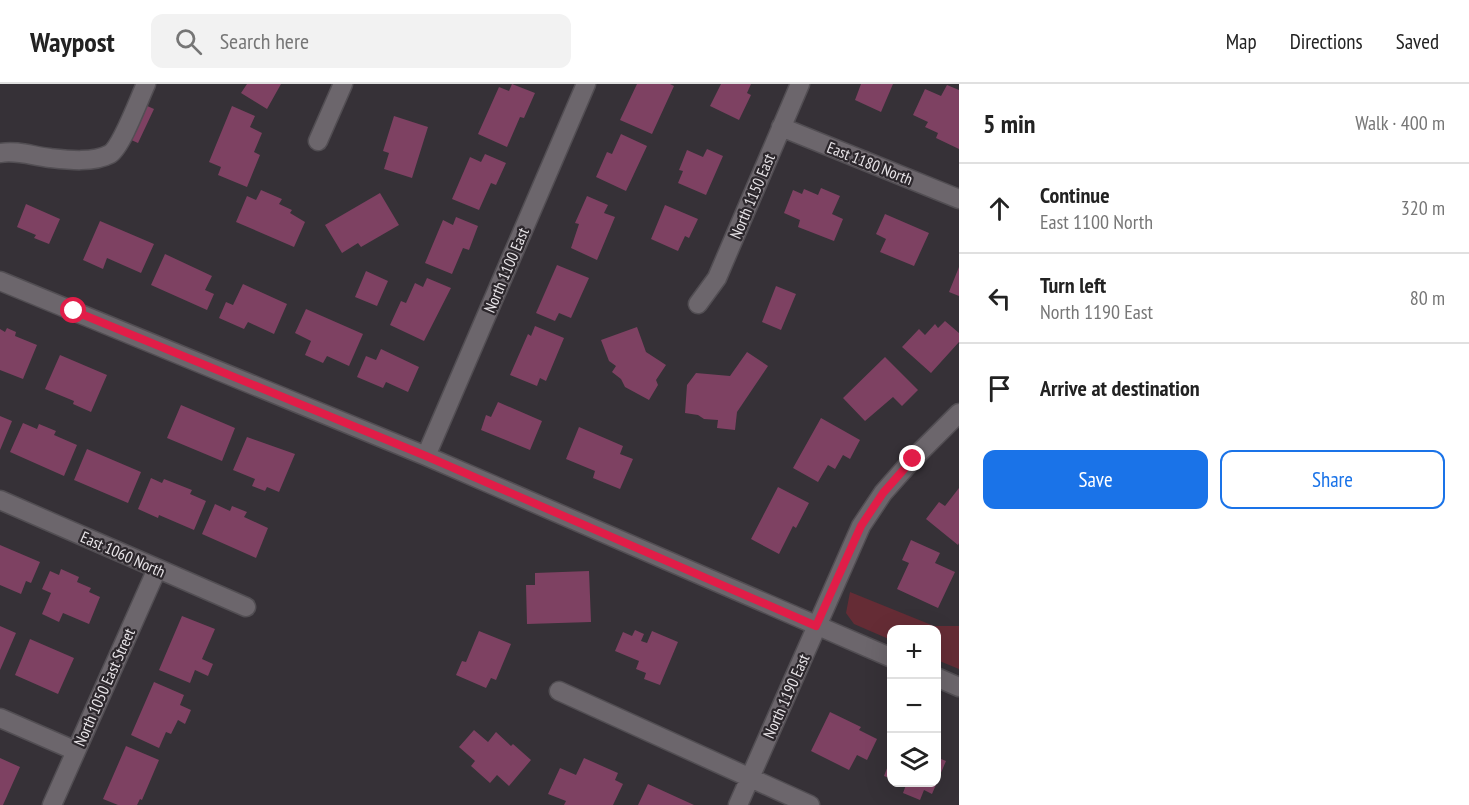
<!DOCTYPE html>
<meta charset="utf-8">
<style>
body{margin:0;font-family:"PT Sans Narrow",sans-serif;background:#f2f2f2;color:#222}
.controls{position:absolute;right:18px;bottom:18px;display:grid;overflow:hidden;border-radius:12px;box-shadow:0 6px 24px #0002}
.controls button{width:54px;height:54px;display:grid;place-items:center;padding:0;border:0;border-bottom:2px solid #e0e0e0;background:#fff;color:#222;font:30px sans-serif}
.stop{position:absolute;width:18px;height:18px;margin:-14px;border:4px solid #e11d48;border-radius:50%;background:#fff}
.stop.end{background:#e11d48;border-color:#fff;box-shadow:0 2px 6px #0008}
.list{margin:0;padding:0;list-style:none}
h2{display:flex;justify-content:space-between;align-items:center;height:78px;margin:0;padding:0 24px;font-size:26px}
h2 small{font-size:20px;font-weight:400;color:#767676}
.list li{display:grid;grid-template-columns:39px 1fr auto;gap:18px;align-items:center;box-sizing:border-box;height:90px;padding:0 24px;border-top:2px solid #e0e0e0}
.list b{display:block;font-size:22px;white-space:nowrap}
.list p{margin:0;font-size:20px;white-space:nowrap;color:#767676}
.list em{font-size:20px;font-style:normal;color:#767676}
.actions{display:flex;gap:12px;padding:18px 24px}
.actions a{flex:1;padding:14px 0;border:2px solid #1a73e8;border-radius:12px;text-align:center;font-size:21px;color:#1a73e8}
.actions .main{background:#1a73e8;color:#fff}
.icon{flex:none;width:33px;height:33px;fill:none;stroke:currentColor;stroke-width:2;stroke-linecap:round;stroke-linejoin:round}
.map{position:relative;flex:none;width:959px;height:721px;overflow:hidden}
header{display:flex;align-items:center;gap:36px;box-sizing:border-box;height:84px;padding:0 30px;background:#fff;border-bottom:2px solid #e0e0e0}
header strong{font-size:28px}
nav{display:flex;gap:33px;margin-inline-start:auto;font-size:21px}
.search{width:420px;height:54px;background:#f2f2f2;display:flex;align-items:center;gap:15px;box-sizing:border-box;padding:0 21px;border-radius:12px;color:#767676;font-size:22px}
main{display:flex}
aside{flex:1;background:#fff}
.map>svg:first-child{display:block}
.green{fill:#652c35}
.building{fill:#7e4162}
.lines{fill:none;stroke-linecap:round;stroke-linejoin:round}
.minor-casing{stroke:#524e53;stroke-width:21}
.minor{stroke:#6c666c;stroke-width:18}
.route{stroke:#e11d48;stroke-width:8}
.labels{text-anchor:middle;stroke-width:4.5;stroke-linejoin:round;paint-order:stroke}
.street-label{font-size:16px;fill:#e9e5e9;stroke:#2c272c}
</style>
<header>
<strong>Waypost</strong>
<div class="search"><svg class="icon" aria-label="search" viewBox="0 0 24 24"><circle cx="10" cy="10" r="6"/><path d="M15 15l6 6"/></svg>Search here</div>
<nav><a>Map</a><a>Directions</a><a>Saved</a></nav>
</header>
<main>
<div class="map">
<svg width="959" height="721" viewBox="0 0 959 721">
<rect width="100%" height="100%" fill="#363137"/>
<path class="green" d="M850,508L934,542H959V585L937,576L936,546H892L891,556L854,540L846,529Z"/>
<path class="building" d="M247,0H281L267,25L241,9Z
M512,0L535,9L524,34L520,33L507,63L478,50L499,3L509,7Z
M637,0H670L674,2L652,50L620,36Z
M721,0H751L747,9L751,11L739,36L710,22Z
M861,0H893L881,28L855,16Z
M947,1L959,6V65L936,54L938,49L925,43L928,38L913,31L925,5L941,12Z
M145,21L154,25L138,59L129,55Z
M232,22L255,32L250,43L262,49L254,68L260,71L247,103L218,91L221,83L209,78Z
M394,32L428,43L412,94L384,85L389,69L383,67Z
M621,50L647,62L626,107L596,93L607,68L612,70Z
M707,65L723,72L706,111L678,99L683,87L679,86L687,66L703,73Z
M485,70L506,79L496,101L491,99L479,126L452,115L470,73L481,78Z
M821,104L840,112L832,130L843,135L834,157L798,143L800,136L784,129L793,106L802,110L804,105L818,111Z
M261,106L282,115L279,120L292,126L290,129L305,138L294,163L236,138L247,112L256,116Z
M380,109L399,141L361,163L358,159L342,169L325,141Z
M587,112L608,121L604,129L615,133L597,176L571,164L579,140L575,139Z
M26,120L60,135L49,160L34,154L36,151L17,143Z
M665,121L698,135L689,154L685,152L678,167L651,155Z
M885,130L929,149L914,182L880,168L886,155L876,150Z
M456,133L478,142L469,166L463,164L452,190L425,179L443,136L453,141Z
M100,137L154,160L141,189L107,174L103,185L83,176Z
M165,170L212,192L205,206L214,210L207,226L151,201Z
M557,181L589,194L571,234L559,229L555,237L536,229Z
M959,183V212L949,208Z
M366,187L388,197L377,222L355,213Z
M427,194L451,204L424,257L390,241L401,217L406,219L415,199L423,203Z
M243,200L287,220L274,250L248,238L244,245L219,234L226,218L233,221Z
M776,202L796,210L781,246L762,238Z
M306,225L363,250L349,282L327,272L323,279L305,271L311,257L295,249Z
M945,237L959,249V258L931,289L902,263L919,245L925,251L935,240L938,244Z
M535,242L564,254L546,297L540,294L537,302L510,291L528,250L531,252Z
M637,243L646,268L666,281L656,296L658,301L649,316L625,303L621,295L612,288L616,282L609,277L601,256Z
M7,244L16,248L15,252L37,261L23,295L0,286V245L5,248Z
M381,265L419,283L408,308L386,298L383,304L357,293L366,272L376,276Z
M747,268L768,282L737,328L735,346L717,344L718,336L704,335L698,331L685,329L687,301L696,289L730,292Z
M60,271L107,291L91,328L73,320L74,317L45,305Z
M885,273L918,306L902,322L893,313L865,337L843,314Z
M498,318L542,337L530,366L481,346L486,331L491,333Z
M181,321L235,344L222,377L167,354Z
M0,332L12,337L0,366Z
M821,334L860,356L850,375L843,371L835,385L828,381L818,398L793,384Z
M23,339L37,345L39,340L56,347L54,351L77,361L64,392L10,368Z
M579,343L623,362L620,370L633,375L620,405L593,394L595,387L566,375Z
M247,353L295,370L279,408L267,403L265,407L252,402L255,395L233,386Z
M87,365L141,388L128,419L74,396Z
M151,394L162,399L164,395L192,406L190,410L206,417L194,446L159,431L158,434L138,425Z
M778,403L809,419L796,444L793,442L779,470L751,455Z
M959,404V459L958,461L926,435L939,418L945,422Z
M215,420L230,427L232,422L247,428L244,433L268,444L256,474L202,450Z
M911,456L940,469L935,479L955,488L938,524L897,505L909,479L902,476Z
M0,461L40,478L31,499L26,497L21,510L0,501Z
M61,485L79,493L77,498L91,504L89,508L100,513L89,540L63,529L59,538L42,530L51,509L42,505L50,487L59,491Z
M589,487L591,538L527,540L526,501H535V489Z
M182,532L215,545L202,575L213,580L208,592L195,586L190,599L159,586Z
M0,542L16,549L0,586Z
M635,546L644,550L641,557L647,559L652,547L678,558L660,601L644,595L646,589L636,585L639,577L615,567L623,548L632,552Z
M479,547L511,560L496,596L491,594L486,604L456,591L462,577L466,578Z
M30,555L74,574L58,610L15,591Z
M154,598L184,611L180,621L191,626L185,640L178,636L171,650L166,648L159,664L131,651Z
M830,628L861,643L859,646L877,655L867,676L857,671L849,686L811,667Z
M474,646L488,658L496,648L511,662L513,660L531,676L509,702L497,691L490,699L471,682L475,677L459,663Z
M126,662L159,676L142,716L140,715L137,721H118L103,715Z
M936,673L946,677L932,710L924,706L920,716L903,709L906,701L900,698H936Z
M0,674L20,683L3,721H0Z
M584,674L618,689L615,696L623,700L613,721H564L566,717L548,710L560,684L576,691Z
M891,674H892V695L884,692Z
M648,700L694,721H638Z"/>
<g class="lines">
<g class="minor-casing">
<path id="minor" d="M781,43L959,115
M318,57L343,0
M0,69C18,66 32,72 50,74C68,76 93,79 110,70C122,62 139,15 146,0
M0,197L426,372L892,574
M698,220L717,194L800,0
M426,372L586,0
M0,416L246,523
M936,593L959,603
M559,607L810,721
M0,634L76,667
M52,721L157,485
M738,721L861,442L883,409L913,375L959,329"/>
</g>
<use href="#minor" class="minor"/>
</g>
<g class="lines">
<path class="route" d="M74,227L426,372L816,542L861,442L883,409L913,375"/>
</g>
<g class="labels">
<g class="street-label">
<text transform="translate(870 79) rotate(22)" y="6">East 1180 North</text>
<text transform="translate(752 112) rotate(-67)" y="6">North 1150 East</text>
<text transform="translate(506 186) rotate(-67)" y="6">North 1100 East</text>
<text transform="translate(123 470) rotate(24)" y="6">East 1060 North</text>
<text transform="translate(104 603) rotate(-66)" y="6">North 1050 East Street</text>
<text transform="translate(786 612) rotate(-66)" y="6">North 1190 East</text>
</g>
</g>
</svg>
<div class="controls">
<button>+</button>
<button>−</button>
<button><svg class="icon" aria-label="layers" viewBox="0 0 24 24"><path d="M12 4l9 5-9 5-9-5zM3 14l9 5 9-5"/></svg></button>
</div>
<div class="stop" style="left:74px;top:227px"></div>
<div class="stop end" style="left:913px;top:375px"></div>
</div>
<aside>
<h2>5 min<small>Walk · 400 m</small></h2>
<ul class="list">
<li><svg class="icon" aria-label="ahead" viewBox="0 0 24 24"><path d="M12 20V5M6 11l6-6 6 6"/></svg><div><b>Continue</b><p>East 1100 North</p></div><em>320 m</em></li>
<li><svg class="icon" aria-label="left" viewBox="0 0 24 24"><path d="M17 20v-9H6M10 6l-5 5 5 5"/></svg><div><b>Turn left</b><p>North 1190 East</p></div><em>80 m</em></li>
<li><svg class="icon" aria-label="arrive" viewBox="0 0 24 24"><path d="M6 21V4h12l-3 4 3 4H6"/></svg><div><b>Arrive at destination</b></div></li>
</ul>
<div class="actions"><a class="main">Save</a><a>Share</a></div>
</aside>
</main>
